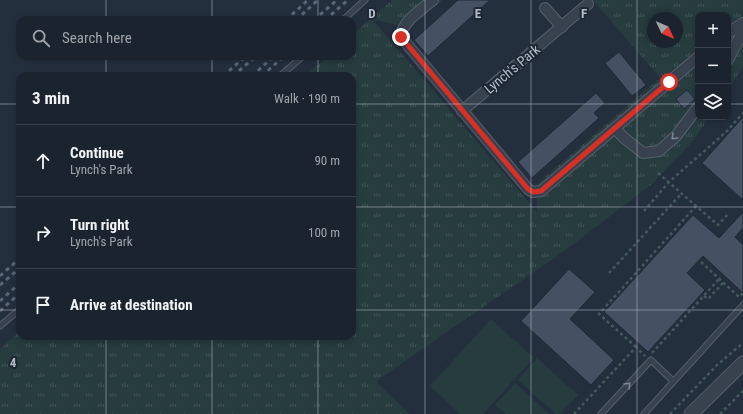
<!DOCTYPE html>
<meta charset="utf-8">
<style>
body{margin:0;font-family:"Roboto Condensed",sans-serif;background:#282f3a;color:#f1f3f6}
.controls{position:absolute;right:12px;top:12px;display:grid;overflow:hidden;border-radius:8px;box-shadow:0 2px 6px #0003}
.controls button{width:36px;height:36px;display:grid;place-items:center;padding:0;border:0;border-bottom:1px solid #39404a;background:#1b232e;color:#f1f3f6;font:20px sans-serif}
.compass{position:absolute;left:647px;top:12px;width:36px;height:36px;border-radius:50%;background:#1b232e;box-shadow:0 2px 6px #0003;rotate:134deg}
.stop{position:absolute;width:12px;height:12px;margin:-9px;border:3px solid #d93025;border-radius:50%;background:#fff}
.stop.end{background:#d93025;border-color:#fff;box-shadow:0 1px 4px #0008}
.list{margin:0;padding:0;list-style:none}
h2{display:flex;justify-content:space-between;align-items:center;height:52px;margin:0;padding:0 16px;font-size:17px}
h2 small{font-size:13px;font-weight:400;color:#a0a4aa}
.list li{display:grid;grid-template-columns:26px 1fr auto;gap:12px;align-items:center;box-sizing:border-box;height:72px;padding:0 16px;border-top:1px solid #39404a}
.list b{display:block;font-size:15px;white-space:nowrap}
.list p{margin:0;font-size:13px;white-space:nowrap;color:#a0a4aa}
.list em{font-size:13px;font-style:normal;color:#a0a4aa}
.icon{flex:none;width:22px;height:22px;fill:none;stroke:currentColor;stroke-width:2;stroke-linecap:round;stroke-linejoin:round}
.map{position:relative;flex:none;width:743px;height:414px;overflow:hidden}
.search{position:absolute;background:#1b232e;box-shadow:0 2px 6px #0003;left:16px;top:16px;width:340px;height:44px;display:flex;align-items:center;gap:10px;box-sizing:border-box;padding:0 14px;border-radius:12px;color:#a0a4aa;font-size:15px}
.panel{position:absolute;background:#1b232e;box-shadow:0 2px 6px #0003;left:16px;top:72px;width:340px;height:268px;border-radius:12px}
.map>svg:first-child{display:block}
.grass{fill:url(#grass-tufts);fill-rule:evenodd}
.garden{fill:#263c3f}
.building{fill:#455162;stroke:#1f2835}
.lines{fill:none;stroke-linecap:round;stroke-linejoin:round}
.service-casing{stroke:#565f6c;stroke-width:7}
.minor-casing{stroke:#565f6c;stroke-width:12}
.tertiary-casing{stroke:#565f6c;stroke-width:15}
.path{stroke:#44595c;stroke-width:2.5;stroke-dasharray:3 3;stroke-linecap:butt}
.service{stroke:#38414e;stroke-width:5}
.minor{stroke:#38414e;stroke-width:10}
.tertiary{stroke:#38414e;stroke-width:13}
.rail{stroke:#5a6575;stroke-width:3;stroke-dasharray:4 4;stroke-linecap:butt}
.oneway{stroke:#7c8592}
.route{stroke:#d93025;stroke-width:5}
.grid{fill:none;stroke:#b4bcc9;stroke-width:1;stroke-opacity:0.55}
.labels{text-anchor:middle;stroke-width:4;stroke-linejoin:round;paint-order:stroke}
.street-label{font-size:14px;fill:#b4bcc9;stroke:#1d2633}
.grid-label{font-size:13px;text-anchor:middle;font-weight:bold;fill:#b4bcc9;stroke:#1d2633;stroke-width:4;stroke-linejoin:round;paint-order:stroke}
</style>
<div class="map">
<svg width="743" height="414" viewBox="0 0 743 414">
<defs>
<pattern id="grass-tufts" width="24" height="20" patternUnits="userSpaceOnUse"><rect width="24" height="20" fill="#263c3f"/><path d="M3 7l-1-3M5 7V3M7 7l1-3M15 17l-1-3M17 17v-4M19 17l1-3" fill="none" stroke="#435659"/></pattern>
</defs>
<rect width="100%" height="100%" fill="#242f3e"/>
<path class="grass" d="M392,0H442L410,28L372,19L537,212V184L660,78L593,0H743V66L728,91V15H698V117H710L691,143L652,184L563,252L376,381L409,414H0V349L20,331V336H352V76H305L328,56H352V35ZM653,18H677V42H653Z"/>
<path class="garden" d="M491,319L534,358L483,414H460L430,386Z
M537,358L578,395L560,414H556L518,380Z
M515,383L549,414H506L495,405Z"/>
<path class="building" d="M458,0H490L428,56L414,40Z
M619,52L646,85L632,96L605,63Z
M687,90L695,99L684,109L676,99Z
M596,93L605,103L594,113L599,118L532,178L518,162Z
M743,117V200L702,163Z
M743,212V228L735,237L743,245V293L703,256L687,273L705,290L648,352L604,312L693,215L719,238Z
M569,269L595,292L570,319L614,360L591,385L521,321Z"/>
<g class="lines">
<g class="service-casing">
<path id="service" d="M343,20L365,0
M280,76L303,56
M0,326L20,309
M601,414L651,360L673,381
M644,414L743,305"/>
</g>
<g class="minor-casing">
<path id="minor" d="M433,0C421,10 402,21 401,37L528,189L533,192L541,191L698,57
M545,8L562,27
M728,33L743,23
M728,60L743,31
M462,111L588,4
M615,128L623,137L643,153L659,151L676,136L698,107"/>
</g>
<g class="tertiary-casing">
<path id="tertiary" d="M691,414L743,363"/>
</g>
<path class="path" d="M658,173L718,225L729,213
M644,211L669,182L726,132L743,113
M701,262L739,297L743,293
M609,273L682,193
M704,296L708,299L723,283
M636,347L599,314L696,206
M652,353L719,279
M574,414L636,347L645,356
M670,414L717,365L743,343
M720,414L743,391"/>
<use href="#service" class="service"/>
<use href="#minor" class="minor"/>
<use href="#tertiary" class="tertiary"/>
<path class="rail" d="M286,20L308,0
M296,20L318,0
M314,20L337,0
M325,20L348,0
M223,76L246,56
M233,76L256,56
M252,76L274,56
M262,76L284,56
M0,276L20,258
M0,285L20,268
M0,301L20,283
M0,311L20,293"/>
</g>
<defs><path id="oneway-chevron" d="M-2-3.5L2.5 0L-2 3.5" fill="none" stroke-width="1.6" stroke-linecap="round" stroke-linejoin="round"/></defs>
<g class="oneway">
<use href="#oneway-chevron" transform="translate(674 137) rotate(135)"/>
<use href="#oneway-chevron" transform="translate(628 385) rotate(-47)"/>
</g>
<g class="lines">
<path class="route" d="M401,37L528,189L533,192L541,191L669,82"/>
</g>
<path class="grid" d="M106,0V20M212,0V20M318,0V20M425,0V414M531,0V414M637,0V414M106,56V76M212,56V76M318,56V76M0,104H20M352,104H698M728,104H743M0,207H20M352,207H743M0,310H20M352,310H743M106,336V414M212,336V414M318,336V414"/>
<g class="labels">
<g class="street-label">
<text transform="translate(512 69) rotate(-40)" y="5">Lynch's Park</text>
</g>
</g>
<g class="grid-label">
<text x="372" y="18">D</text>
<text x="478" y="18">E</text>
<text x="584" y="18">F</text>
<text x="13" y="367">4</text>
</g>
</svg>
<div class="controls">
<button>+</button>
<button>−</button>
<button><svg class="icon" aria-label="layers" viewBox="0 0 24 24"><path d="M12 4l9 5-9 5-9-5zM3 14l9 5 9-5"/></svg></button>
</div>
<svg class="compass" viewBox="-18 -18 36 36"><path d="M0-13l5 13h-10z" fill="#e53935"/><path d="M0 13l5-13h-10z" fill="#a0a4aa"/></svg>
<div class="stop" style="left:669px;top:82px"></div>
<div class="stop end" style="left:401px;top:37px"></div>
<div class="search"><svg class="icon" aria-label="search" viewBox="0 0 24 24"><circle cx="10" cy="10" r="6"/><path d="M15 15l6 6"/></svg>Search here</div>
<section class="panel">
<h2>3 min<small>Walk · 190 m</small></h2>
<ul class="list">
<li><svg class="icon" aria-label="ahead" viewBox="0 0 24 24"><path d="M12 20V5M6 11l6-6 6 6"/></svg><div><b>Continue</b><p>Lynch's Park</p></div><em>90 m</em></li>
<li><svg class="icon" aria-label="right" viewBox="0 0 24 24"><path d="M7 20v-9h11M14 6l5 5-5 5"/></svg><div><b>Turn right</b><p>Lynch's Park</p></div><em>100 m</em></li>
<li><svg class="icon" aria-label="arrive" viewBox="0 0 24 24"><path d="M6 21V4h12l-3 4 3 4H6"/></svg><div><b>Arrive at destination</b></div></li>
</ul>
</section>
</div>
